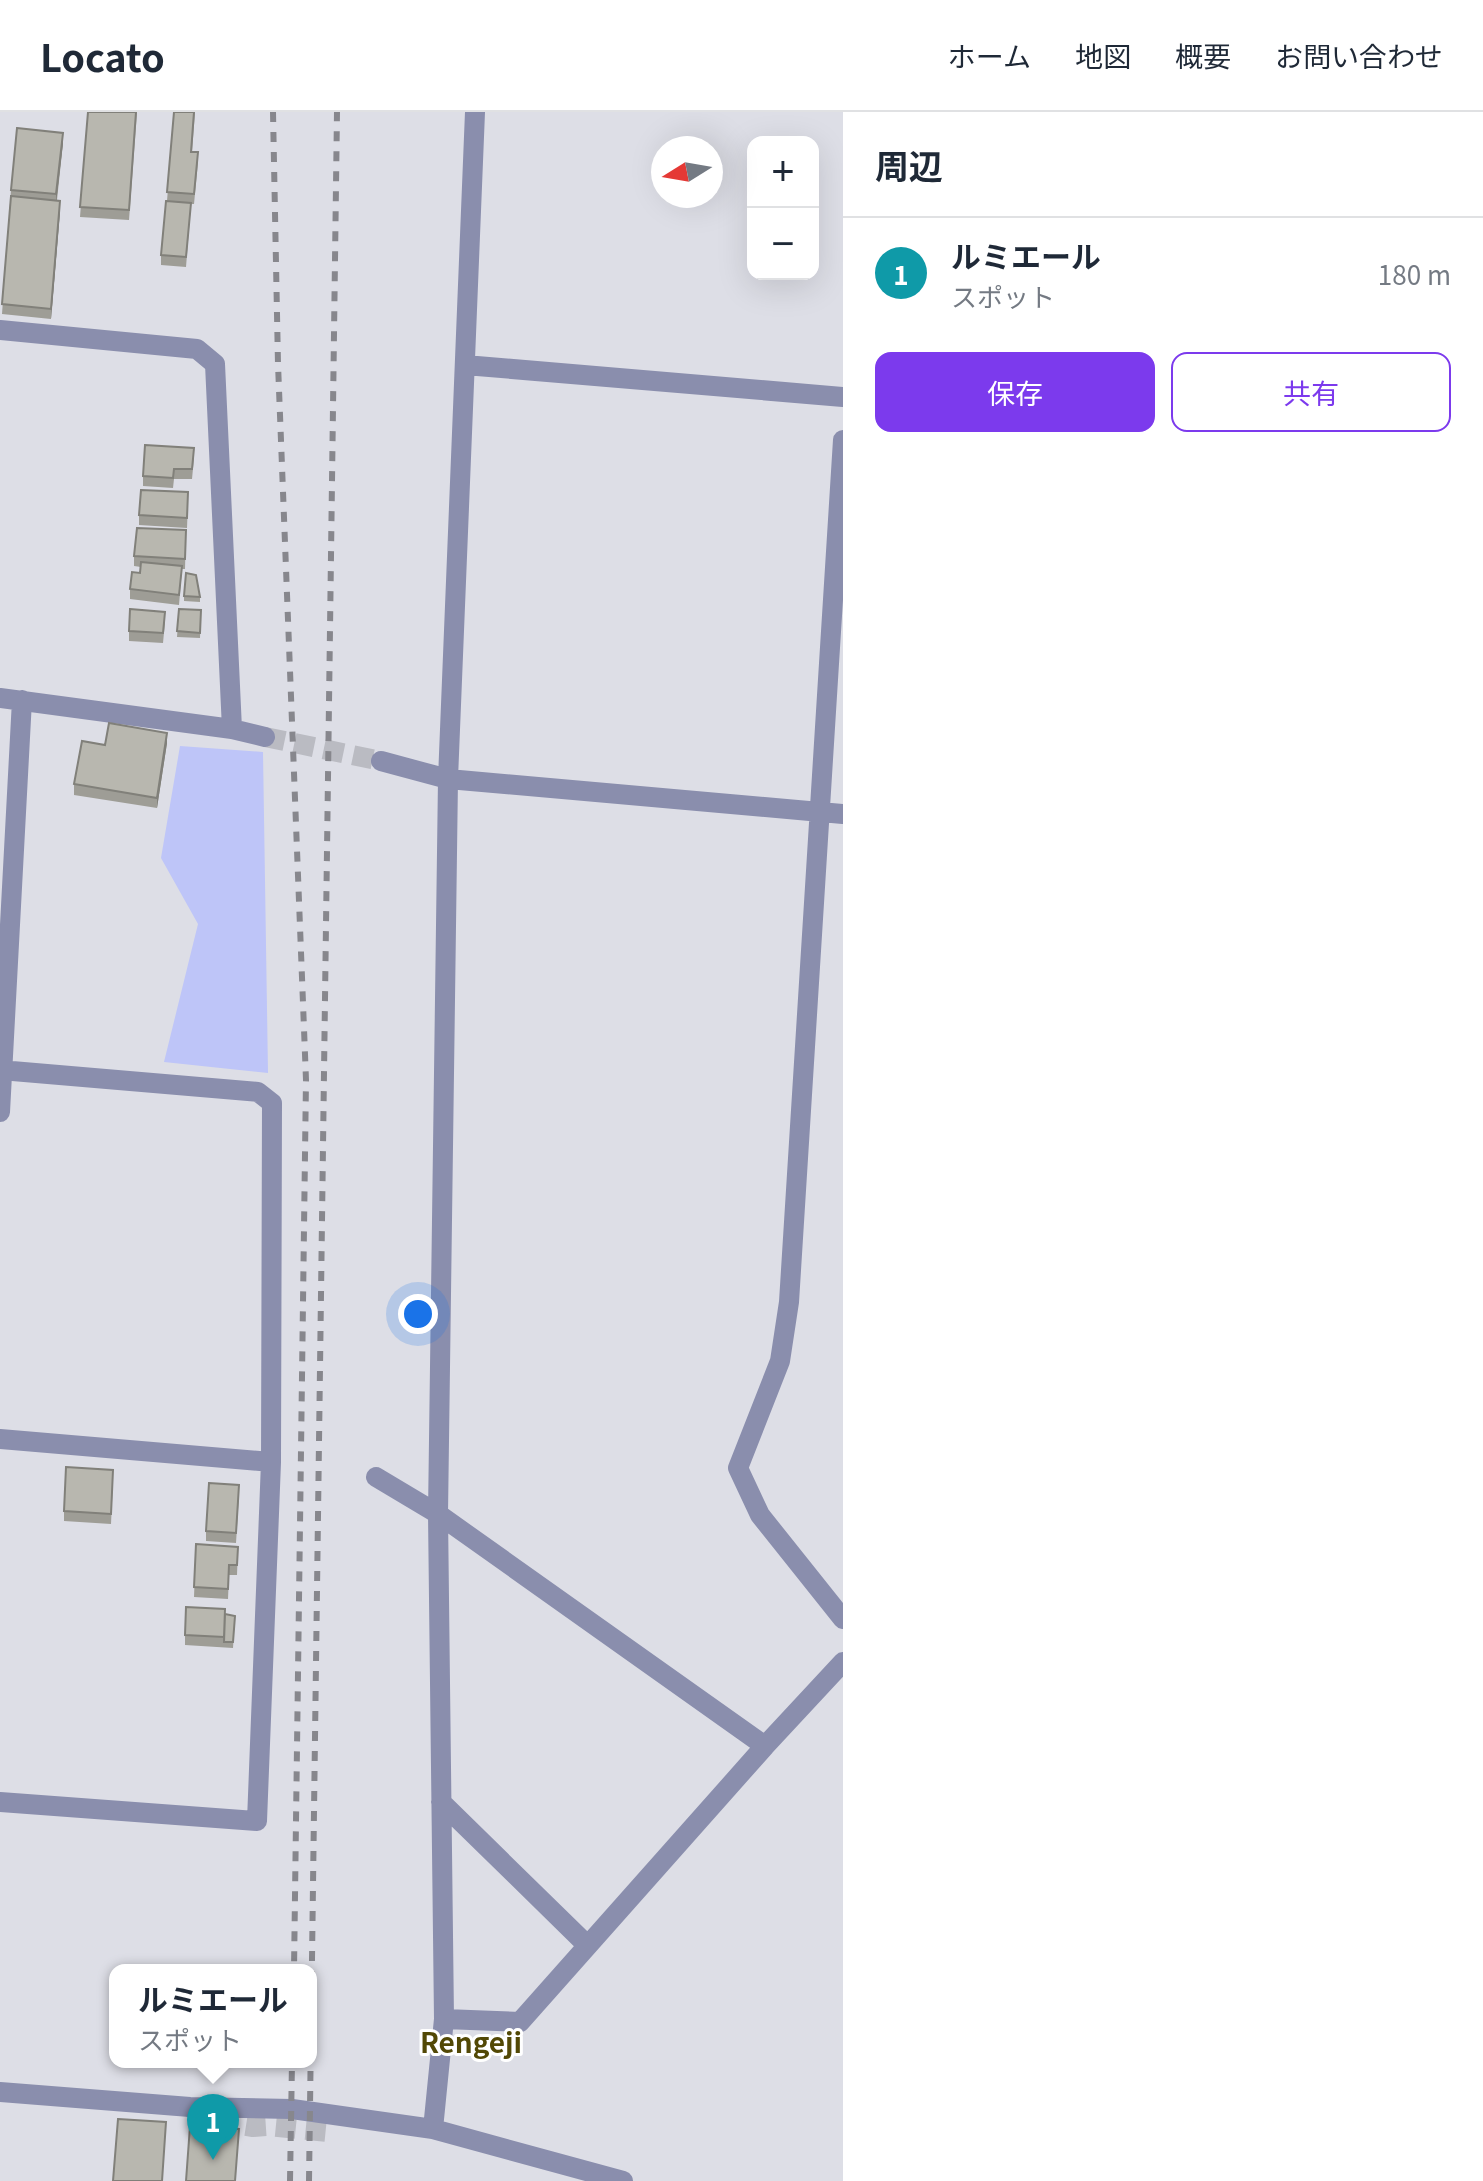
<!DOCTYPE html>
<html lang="ja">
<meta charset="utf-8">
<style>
body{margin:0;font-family:Georgia,"Noto Sans JP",serif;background:#f2f2f3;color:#1f2937}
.controls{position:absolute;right:24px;top:24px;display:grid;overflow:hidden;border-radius:16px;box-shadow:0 8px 32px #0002}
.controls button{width:72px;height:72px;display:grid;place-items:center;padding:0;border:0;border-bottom:2px solid #e0e1e3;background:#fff;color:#1f2937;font:40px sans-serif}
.compass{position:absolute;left:651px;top:24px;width:72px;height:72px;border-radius:50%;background:#fff;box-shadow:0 8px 32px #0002;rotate:259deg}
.you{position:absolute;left:418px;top:1202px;width:28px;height:28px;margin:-20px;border:6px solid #fff;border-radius:50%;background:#1a73e8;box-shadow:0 0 0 12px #1a73e833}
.badge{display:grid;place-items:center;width:52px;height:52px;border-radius:50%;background:#7c3aed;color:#fff;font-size:26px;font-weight:700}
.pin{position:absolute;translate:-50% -66px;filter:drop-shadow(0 2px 4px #0008)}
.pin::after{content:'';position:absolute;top:42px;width:28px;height:24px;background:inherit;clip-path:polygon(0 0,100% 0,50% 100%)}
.popup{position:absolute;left:109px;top:1852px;width:208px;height:104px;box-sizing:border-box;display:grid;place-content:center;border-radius:16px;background:#fff;filter:drop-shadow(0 2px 6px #0005);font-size:26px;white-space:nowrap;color:#747a83}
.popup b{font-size:30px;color:#1f2937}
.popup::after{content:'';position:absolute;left:50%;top:100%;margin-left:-16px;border:16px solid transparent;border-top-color:#fff}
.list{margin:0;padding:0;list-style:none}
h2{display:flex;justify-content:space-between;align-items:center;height:104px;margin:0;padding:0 32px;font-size:34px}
h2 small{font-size:26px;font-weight:400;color:#747a83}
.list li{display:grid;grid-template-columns:52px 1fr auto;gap:24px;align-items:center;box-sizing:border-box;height:112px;padding:0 32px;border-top:2px solid #e0e1e3}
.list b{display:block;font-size:30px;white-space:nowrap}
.list p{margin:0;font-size:26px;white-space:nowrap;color:#747a83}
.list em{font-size:26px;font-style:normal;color:#747a83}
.actions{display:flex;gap:16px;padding:24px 32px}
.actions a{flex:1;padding:18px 0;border:2px solid #7c3aed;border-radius:16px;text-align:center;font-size:28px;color:#7c3aed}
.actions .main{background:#7c3aed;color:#fff}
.map{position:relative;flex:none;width:843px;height:2069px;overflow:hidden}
header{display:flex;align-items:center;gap:48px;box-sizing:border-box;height:112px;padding:0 40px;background:#fff;border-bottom:2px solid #e0e1e3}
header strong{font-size:38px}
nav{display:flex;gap:44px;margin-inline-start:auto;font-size:28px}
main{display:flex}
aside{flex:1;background:#fff}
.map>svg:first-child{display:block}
.green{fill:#bec5f8}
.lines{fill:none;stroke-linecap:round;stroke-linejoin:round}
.minor-tunnel{stroke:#babbc2;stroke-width:20;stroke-dasharray:20 10;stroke-linecap:butt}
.minor{stroke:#8a8ead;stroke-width:20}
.rail{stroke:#87878d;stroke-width:6;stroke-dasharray:10 10;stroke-linecap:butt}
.wall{fill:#9e9d96}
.shaded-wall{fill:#81807a}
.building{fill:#b8b7af;stroke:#81807a;stroke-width:2}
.labels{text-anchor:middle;stroke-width:6;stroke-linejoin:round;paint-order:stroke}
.neighbourhood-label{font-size:28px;font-weight:bold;fill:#524805;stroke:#fff}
</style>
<header>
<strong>Locato</strong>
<nav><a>ホーム</a><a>地図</a><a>概要</a><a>お問い合わせ</a></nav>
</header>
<main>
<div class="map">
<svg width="843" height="2069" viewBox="0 0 843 2069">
<rect width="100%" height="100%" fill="#dddee6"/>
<path class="green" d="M180,634L263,640L268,961L164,950L198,812L161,746Z"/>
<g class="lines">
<path class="minor-tunnel" d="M265,625L381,649
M190,1995L215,2009L253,2015L268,2014L328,2020"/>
<path class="minor" d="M0,218L197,237L215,252L232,617
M465,253L843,285
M843,328L789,1190L780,1249L738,1356L760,1403L843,1507
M0,586L232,617L265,625
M381,649L448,667L843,702
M0,958L258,980L272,991L271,1350L257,1709L0,1690
M0,1000L22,588
M0,1327L271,1350
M376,1365L438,1402L765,1634
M441,1690L587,1833
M444,1907L520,1910L765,1634L843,1550
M0,1980L190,1995L292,1997L433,2017L623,2069
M433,2017L444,1907L438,1402L448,667L475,0"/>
<path class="rail" d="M273,0L278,252L306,968L294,1858
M290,2069L292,1950
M309,2069L337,0"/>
</g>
<path class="wall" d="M88,0H137L129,108L80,105Z
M174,0H195L192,40L198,50L194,92H191L186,155L161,153V143L167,89Z
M63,31L57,88L60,99L51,207L2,202L11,78Z
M194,346L192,367H174L173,376L143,374V364Z
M188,390L187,416L139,413V403Z
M186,418L185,457H182L179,493L130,487V477L140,461L141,455L134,454V444Z
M184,484L200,485V490L184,489Z
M179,497L201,498L200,526L177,525Z
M165,510L163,531L129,529V519Z
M167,631L157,696L74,683V672L105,633Z
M113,1368L111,1412L64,1409V1399Z
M239,1383L236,1431L206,1429V1419Z
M196,1432L238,1435L237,1463H229L228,1487L194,1485Z
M225,1502L235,1504L233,1536L185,1533V1523Z"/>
<path class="shaded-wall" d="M63,21V31L56,92V82Z
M60,89V99L51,207V197Z
M167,621V631L157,696V686Z"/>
<path class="building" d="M88,0H136L129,98L80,95Z
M174,0H194L191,40H198L194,82L167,80Z
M17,16L63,21L56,82L11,78Z
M11,84L60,89L51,197L2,192Z
M166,89L191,91L186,145L161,143Z
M145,333L194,336L192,357H174L173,366L143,364Z
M141,378L188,380L187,406L139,403Z
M137,416L186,418L185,447L134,444Z
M141,450L182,454L179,483L130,477L132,460L140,461Z
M186,461L196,463L200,485L184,484Z
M130,497L165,500L163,521L129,519Z
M179,497L201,498L200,521L177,519Z
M109,611L167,621L157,686L74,672L82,629L105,633Z
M66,1355L113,1358L111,1402L64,1399Z
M209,1371L239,1373L236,1421L206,1419Z
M196,1432L238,1435L237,1453H229L228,1477L194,1475Z
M186,1495L225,1497L224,1525L185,1523Z
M225,1502L235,1504L233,1530H224Z
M118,2007L166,2010L162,2069H113Z
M190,2014L239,2017L235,2069H186Z"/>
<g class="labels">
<g class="neighbourhood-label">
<text x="471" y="1941">Rengeji</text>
</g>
</g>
</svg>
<div class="controls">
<button>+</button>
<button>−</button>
</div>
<svg class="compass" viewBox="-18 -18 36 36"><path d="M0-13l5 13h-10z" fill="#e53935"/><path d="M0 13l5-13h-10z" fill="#747a83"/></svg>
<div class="you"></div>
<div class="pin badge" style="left:213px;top:2048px;background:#0f9aa8">1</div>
<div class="popup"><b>ルミエール</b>スポット</div>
</div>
<aside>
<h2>周辺<small></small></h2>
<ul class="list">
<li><span class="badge" style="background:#0f9aa8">1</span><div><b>ルミエール</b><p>スポット</p></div><em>180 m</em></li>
</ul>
<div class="actions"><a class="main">保存</a><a>共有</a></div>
</aside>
</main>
